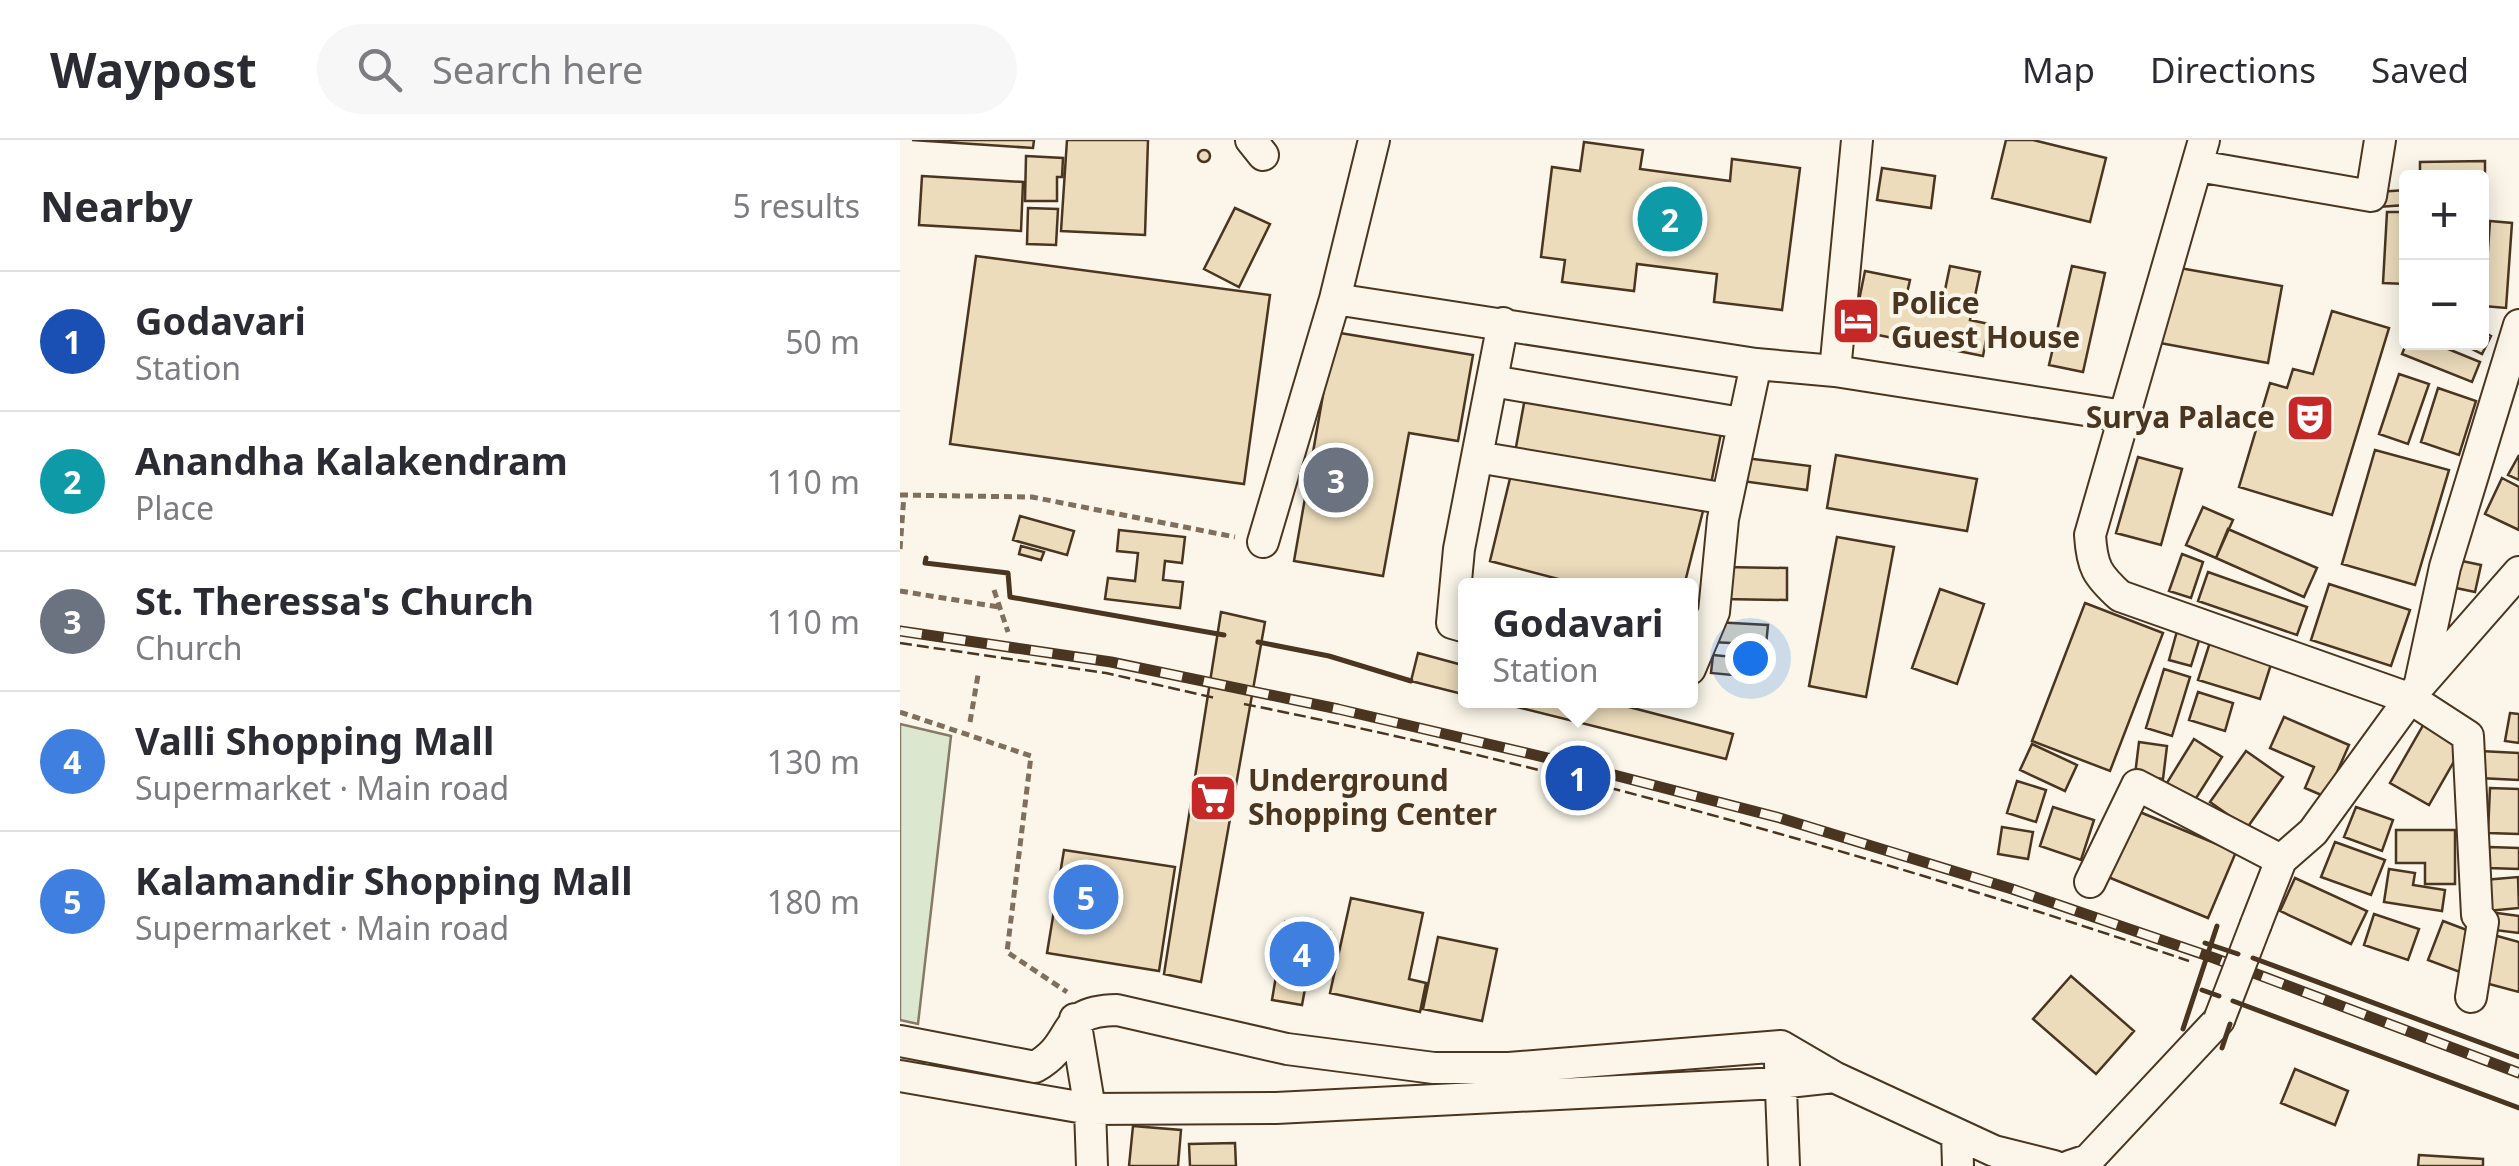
<!DOCTYPE html>
<meta charset="utf-8">
<style>
body{margin:0;font-family:"Noto Sans",sans-serif;background:#f7f7f7;color:#2b2b33}
.controls{position:absolute;right:30px;top:30px;display:grid;overflow:hidden;border-radius:10px;box-shadow:0 5px 25px #0003}
.controls button{width:90px;height:90px;display:grid;place-items:center;padding:0;border:0;border-bottom:2px solid #e1e1e2;background:#fff;color:#2b2b33;font:50px sans-serif}
.you{position:absolute;left:850px;top:518px;width:35px;height:35px;margin:-25px;border:8px solid #fff;border-radius:50%;background:#1a73e8;box-shadow:0 0 0 15px #1a73e833}
.badge{display:grid;place-items:center;width:65px;height:65px;border-radius:50%;background:#ea580c;color:#fff;font-size:32px;font-weight:700}
.pin{position:absolute;translate:-50% -50%;border:5px solid #fff;box-shadow:0 2px 10px #0006}
.popup{position:absolute;left:558px;top:438px;width:240px;height:130px;box-sizing:border-box;display:grid;place-content:center;border-radius:10px;background:#fff;filter:drop-shadow(0 2px 8px #0005);font-size:32px;white-space:nowrap;color:#7c7c81}
.popup b{font-size:38px;color:#2b2b33}
.popup::after{content:'';position:absolute;left:50%;top:100%;margin-left:-20px;border:20px solid transparent;border-top-color:#fff}
.list{margin:0;padding:0;list-style:none}
h2{display:flex;justify-content:space-between;align-items:center;height:130px;margin:0;padding:0 40px;font-size:42px}
h2 small{font-size:32px;font-weight:400;color:#7c7c81}
.list li{display:grid;grid-template-columns:65px 1fr auto;gap:30px;align-items:center;box-sizing:border-box;height:140px;padding:0 40px;border-top:2px solid #e1e1e2}
.list b{display:block;font-size:38px;white-space:nowrap}
.list p{margin:0;font-size:32px;white-space:nowrap;color:#7c7c81}
.list em{font-size:32px;font-style:normal;color:#7c7c81}
.icon{flex:none;width:55px;height:55px;fill:none;stroke:currentColor;stroke-width:2;stroke-linecap:round;stroke-linejoin:round}
.map{position:relative;flex:none;width:1619px;height:1026px;overflow:hidden}
header{display:flex;align-items:center;gap:60px;box-sizing:border-box;height:140px;padding:0 50px;background:#fff;border-bottom:2px solid #e1e1e2}
header strong{font-size:48px}
nav{display:flex;gap:55px;margin-inline-start:auto;font-size:35px}
.search{width:700px;height:90px;background:#f7f7f7;display:flex;align-items:center;gap:25px;box-sizing:border-box;padding:0 35px;border-radius:55px;color:#7c7c81;font-size:38px}
main{display:flex}
aside{flex:1;background:#fff}
.map>svg:first-child{display:block}
.green{fill:#dce7d0;stroke:#887966;stroke-width:2.5}
.building{fill:#ecdcbc;stroke:#4a3520;stroke-width:2.5}
.lines{fill:none;stroke-linecap:round;stroke-linejoin:round}
.minor-casing{stroke:#4a3520;stroke-width:34}
.path{stroke:#7f6f5c;stroke-width:5;stroke-dasharray:8 5;stroke-linecap:butt}
.minor{stroke:#fbf6e9;stroke-width:30}
.rail-casing{stroke:#4a3520;stroke-width:11}
.rail{stroke:#fbf6e9;stroke-width:8;stroke-dasharray:22;stroke-linecap:butt}
.minor-bridge-casing{stroke:#4a3520;stroke-width:34;stroke-linecap:butt}
.minor-bridge{stroke:#fbf6e9;stroke-width:30}
.fence{stroke:#4a3520;stroke-width:2.5;stroke-dasharray:12 5;stroke-linecap:butt}
.wall{stroke:#4a3520;stroke-width:5}
.labels{text-anchor:middle;stroke-width:8;stroke-linejoin:round;paint-order:stroke}
.poi-label{font-size:30px;font-weight:bold;fill:#4a3520;stroke:#fbf6e9;text-anchor:start}
</style>
<header>
<strong>Waypost</strong>
<div class="search"><svg class="icon" aria-label="search" viewBox="0 0 24 24"><circle cx="10" cy="10" r="6"/><path d="M15 15l6 6"/></svg>Search here</div>
<nav><a>Map</a><a>Directions</a><a>Saved</a></nav>
</header>
<main>
<aside>
<h2>Nearby<small>5 results</small></h2>
<ul class="list">
<li><span class="badge" style="background:#1a4fb4">1</span><div><b>Godavari</b><p>Station</p></div><em>50 m</em></li>
<li><span class="badge" style="background:#0f9aa8">2</span><div><b>Anandha Kalakendram</b><p>Place</p></div><em>110 m</em></li>
<li><span class="badge" style="background:#6b7280">3</span><div><b>St. Theressa's Church</b><p>Church</p></div><em>110 m</em></li>
<li><span class="badge" style="background:#3f7fe0">4</span><div><b>Valli Shopping Mall</b><p>Supermarket · Main road</p></div><em>130 m</em></li>
<li><span class="badge" style="background:#3f7fe0">5</span><div><b>Kalamandir Shopping Mall</b><p>Supermarket · Main road</p></div><em>180 m</em></li>
</ul>
</aside>
<div class="map">
<svg width="1619" height="1026" viewBox="0 0 1619 1026">
<rect width="100%" height="100%" fill="#fbf6e9"/>
<path class="green" d="M0,584L51,596L18,884L0,880Z"/>
<path class="building" d="M12,0H134L133,8Z
M167,0H248L245,95L161,91Z
M1106,0H1133L1206,18L1190,82L1092,58Z
M684,2L743,10L740,29L830,41L832,19L900,28L882,170L814,162L817,134L737,124L734,151L662,142L665,120L641,117L652,27L680,31Z
M298 16a6 6 0 1 1 12 0a6 6 0 1 1-12 0Z
M126,16L163,18L162,37H157V61H125Z
M1585,21V65H1582V38H1520V22Z
M982,28L1035,36L1031,68L977,60Z
M22,36L123,42L121,91L19,85Z
M1506,50V65L1478,67L1477,52Z
M128,68L158,69L156,105L127,104Z
M335,68L370,84L339,147L304,129Z
M1487,72H1506V144L1483,143Z
M1590,81L1612,83L1606,168L1584,166Z
M76,116L370,155L344,344L50,304Z
M1050,126L1080,132L1070,180L1089,184L1083,216L953,190L965,131L1010,140L1005,162L1041,169Z
M1172,126L1205,133L1183,232L1149,225Z
M1274,127L1382,146L1368,223L1260,203Z
M1432,171L1489,188L1432,375L1339,347L1370,243L1387,248L1393,229L1413,234Z
M1582,191L1591,196L1582,214L1558,202H1582Z
M434,192L573,215L558,301L509,293L483,436L394,421Z
M1507,202H1531L1580,222L1572,242L1502,214Z
M1499,234L1529,244L1508,304L1479,294Z
M627,247L823,283L809,354L614,318Z
M1538,248L1576,261L1559,315L1521,302Z
M1475,310L1549,330L1515,445L1442,424Z
M936,315L1077,339L1067,391L927,368Z
M1619,315V340L1608,335Z
M1238,317L1282,329L1261,405L1216,393Z
M845,318L910,326L907,350L842,341Z
M613,326L803,371L784,446H685L590,421Z
M1602,338L1619,347V390L1585,374Z
M1303,367L1333,380L1316,418L1286,405Z
M120,376L174,391L167,415L113,400Z
M1328,389L1417,428L1404,457L1316,418Z
M219,390L285,397L282,423L265,421L263,440L283,442L280,468L205,459L208,438L235,441L238,413L217,411Z
M937,397L994,407L966,557L909,546Z
M121,406L144,412L141,420L119,414Z
M1282,414L1303,422L1291,458L1269,451Z
M1562,421L1581,425L1575,452L1556,448Z
M823,427L887,428V460L822,459Z
M1308,432L1407,467L1397,495L1298,461Z
M1429,444L1510,470L1491,526L1411,500Z
M1040,449L1084,464L1057,544L1012,528Z
M1185,463L1263,493L1210,631L1132,601Z
M321,472L365,482L301,842L264,834Z
M814,482L868,485L866,505L813,502Z
M1279,484L1302,491L1291,526L1269,520Z
M1311,499L1373,518L1360,559L1298,540Z
M518,513L566,526V555L511,541Z
M813,515L865,520L863,538L811,533Z
M1264,529L1290,537L1272,596L1246,588Z
M1298,552L1333,563L1325,591L1289,580Z
M589,560H702L833,594L826,619Z
M1610,573L1619,574V603L1605,601Z
M1384,577L1449,605L1426,657L1405,648L1414,627L1370,608Z
M1525,582L1564,604L1529,665L1490,643Z
M1294,599L1322,617L1293,663L1265,646Z
M1239,602L1267,606L1263,639L1235,635Z
M1132,604L1177,625L1165,651L1120,630Z
M1346,611L1383,637L1347,688L1310,662Z
M1580,611L1619,613V640L1579,638Z
M1117,641L1146,650L1136,682L1107,673Z
M1590,648L1619,649V694L1588,693Z
M1153,667L1194,680L1181,720L1140,706Z
M1456,667L1493,680L1482,711L1444,697Z
M1235,670L1336,712L1308,778L1208,737Z
M1102,687L1133,692L1128,719L1098,714Z
M1496,690H1555V744H1525V723H1496Z
M1435,702L1485,720L1471,755L1421,737Z
M1589,707L1619,708V729L1588,728Z
M164,710L275,727L259,831L147,813Z
M1489,729L1515,733L1513,745L1545,750L1542,771L1484,762Z
M1618,737L1619,768L1587,771L1584,740Z
M1395,738L1467,771L1451,804L1380,771Z
M451,758L523,773L509,839L526,843L520,872L430,853Z
M1597,773L1619,776V793L1595,790Z
M1474,774L1519,789L1508,820L1464,805Z
M1543,781L1580,795L1565,834L1528,820Z
M385,782L429,790L420,840L407,838L402,865L372,860Z
M1590,794L1619,802V852L1578,841Z
M538,797L597,809L582,881L523,869Z
M1171,836L1234,891L1196,934L1133,879Z
M1395,929L1448,951L1435,985L1381,963Z
M233,986L281,990L278,1026H229Z
M335,1003L336,1026H290L289,1004Z
M1519,1015L1583,1019V1026H1518Z"/>
<g class="lines">
<g class="minor-casing">
<path id="minor" d="M351,0L363,15
M1304,0L1190,395C1192,427 1197,435 1220,456L1511,559L1568,596L1577,775L1583,782L1571,857
M1298,26L1471,56L1480,0
M435,159L856,224L935,231L1224,276
M935,231L957,0
M592,241L841,283
M577,317L827,359
M363,402L435,159L474,0
M566,487L552,483L559,409L603,183
M790,529L814,472L823,379L856,224
M1520,543L1545,427L1619,185
M1190,742L1237,645L1381,720
M1356,784L1381,720L1413,692L1519,546L1619,432
M175,879L190,969L192,1026
M0,901L135,927C179,902 156,871 217,870L387,909L534,928H609L881,906L934,937L1094,1011L1154,1026
M880,924L884,1026
M0,936L190,969L376,968L879,943L934,937
M1057,994L1058,1026
M1170,1026L1188,1020L1319,880"/>
</g>
<path class="path" d="M0,355L132,357L335,397
M0,409L4,355
M94,450L108,492
M0,451L99,467
M0,572L131,616L107,812L167,852
M70,582L78,535"/>
<use href="#minor" class="minor"/>
<g class="rail-casing">
<path id="rail" d="M0,491L211,522L438,569L652,619L880,678L1112,749L1314,818L1619,933"/>
</g>
<use href="#rail" class="rail"/>
<g class="minor-bridge-casing">
<path id="minor-bridge" d="M1319,880L1356,784"/>
</g>
<use href="#minor-bridge" class="minor-bridge"/>
<path class="fence" d="M0,503L206,533L315,558
M344,564C665,628 980,717 1289,821"/>
<path class="wall" d="M26,418L25,423L108,433L110,457L324,495
M358,502L429,516L511,541
M1305,803L1338,814
M1353,818L1619,917
M1302,850L1319,856
M1333,861L1619,968
M1283,889L1317,786
M1322,908L1330,884"/>
</g>
<defs>
<g id="hotel-square" transform="scale(2.5)"><rect x="-9" y="-9" width="18" height="18" rx="4" fill="#c62828" stroke="#fbf6e9"/><path d="M-6-4.5h1.5V1H6V5H4.5V3h-9V5H-6ZM-4 0a1.8 1.8 0 1 1 3.6 0ZM.5 0V-2.5h3Q6-2.5 6 0Z" fill="#fff"/></g>
<g id="theatre-square" transform="scale(2.5)"><rect x="-9" y="-9" width="18" height="18" rx="4" fill="#c62828" stroke="#fbf6e9"/><path d="M-5-5.5Q0-4 5-5.5V0Q5 5 0 6Q-5 5-5 0ZM-3.3-2.5H-1v1.5H-3.3ZM1-2.5H3.3v1.5H1ZM-2.8 1Q0 5.5 2.8 1Z" fill="#fff"/></g>
<g id="supermarket-square" transform="scale(2.5)"><rect x="-9" y="-9" width="18" height="18" rx="4" fill="#c62828" stroke="#fbf6e9"/><path d="M-6-5.5h2.5l.6 2H6L4.5 2H-2.5L-4.4-4H-6ZM-1.5 3.2a1.3 1.3 0 1 0 .1 0ZM3 3.2a1.3 1.3 0 1 0 .1 0Z" fill="#fff"/></g>
</defs>
<g fill-rule="evenodd">
<use href="#hotel-square" x="956" y="181"/>
<use href="#theatre-square" x="1410" y="278"/>
<use href="#supermarket-square" x="313" y="658"/>
</g>
<g class="labels">
<g class="poi-label">
<text x="991" y="174">Police<tspan x="991" dy="34">Guest House</tspan></text>
<text x="1375" y="288" text-anchor="end">Surya Palace</text>
<text x="348" y="651">Underground<tspan x="348" dy="34">Shopping Center</tspan></text>
</g>
</g>
</svg>
<div class="controls">
<button>+</button>
<button>−</button>
</div>
<div class="you"></div>
<div class="pin badge" style="left:678px;top:638px;background:#1a4fb4">1</div>
<div class="popup"><b>Godavari</b>Station</div>
<div class="pin badge" style="left:770px;top:79px;background:#0f9aa8">2</div>
<div class="pin badge" style="left:436px;top:340px;background:#6b7280">3</div>
<div class="pin badge" style="left:402px;top:814px;background:#3f7fe0">4</div>
<div class="pin badge" style="left:186px;top:757px;background:#3f7fe0">5</div>
</div>
</main>
